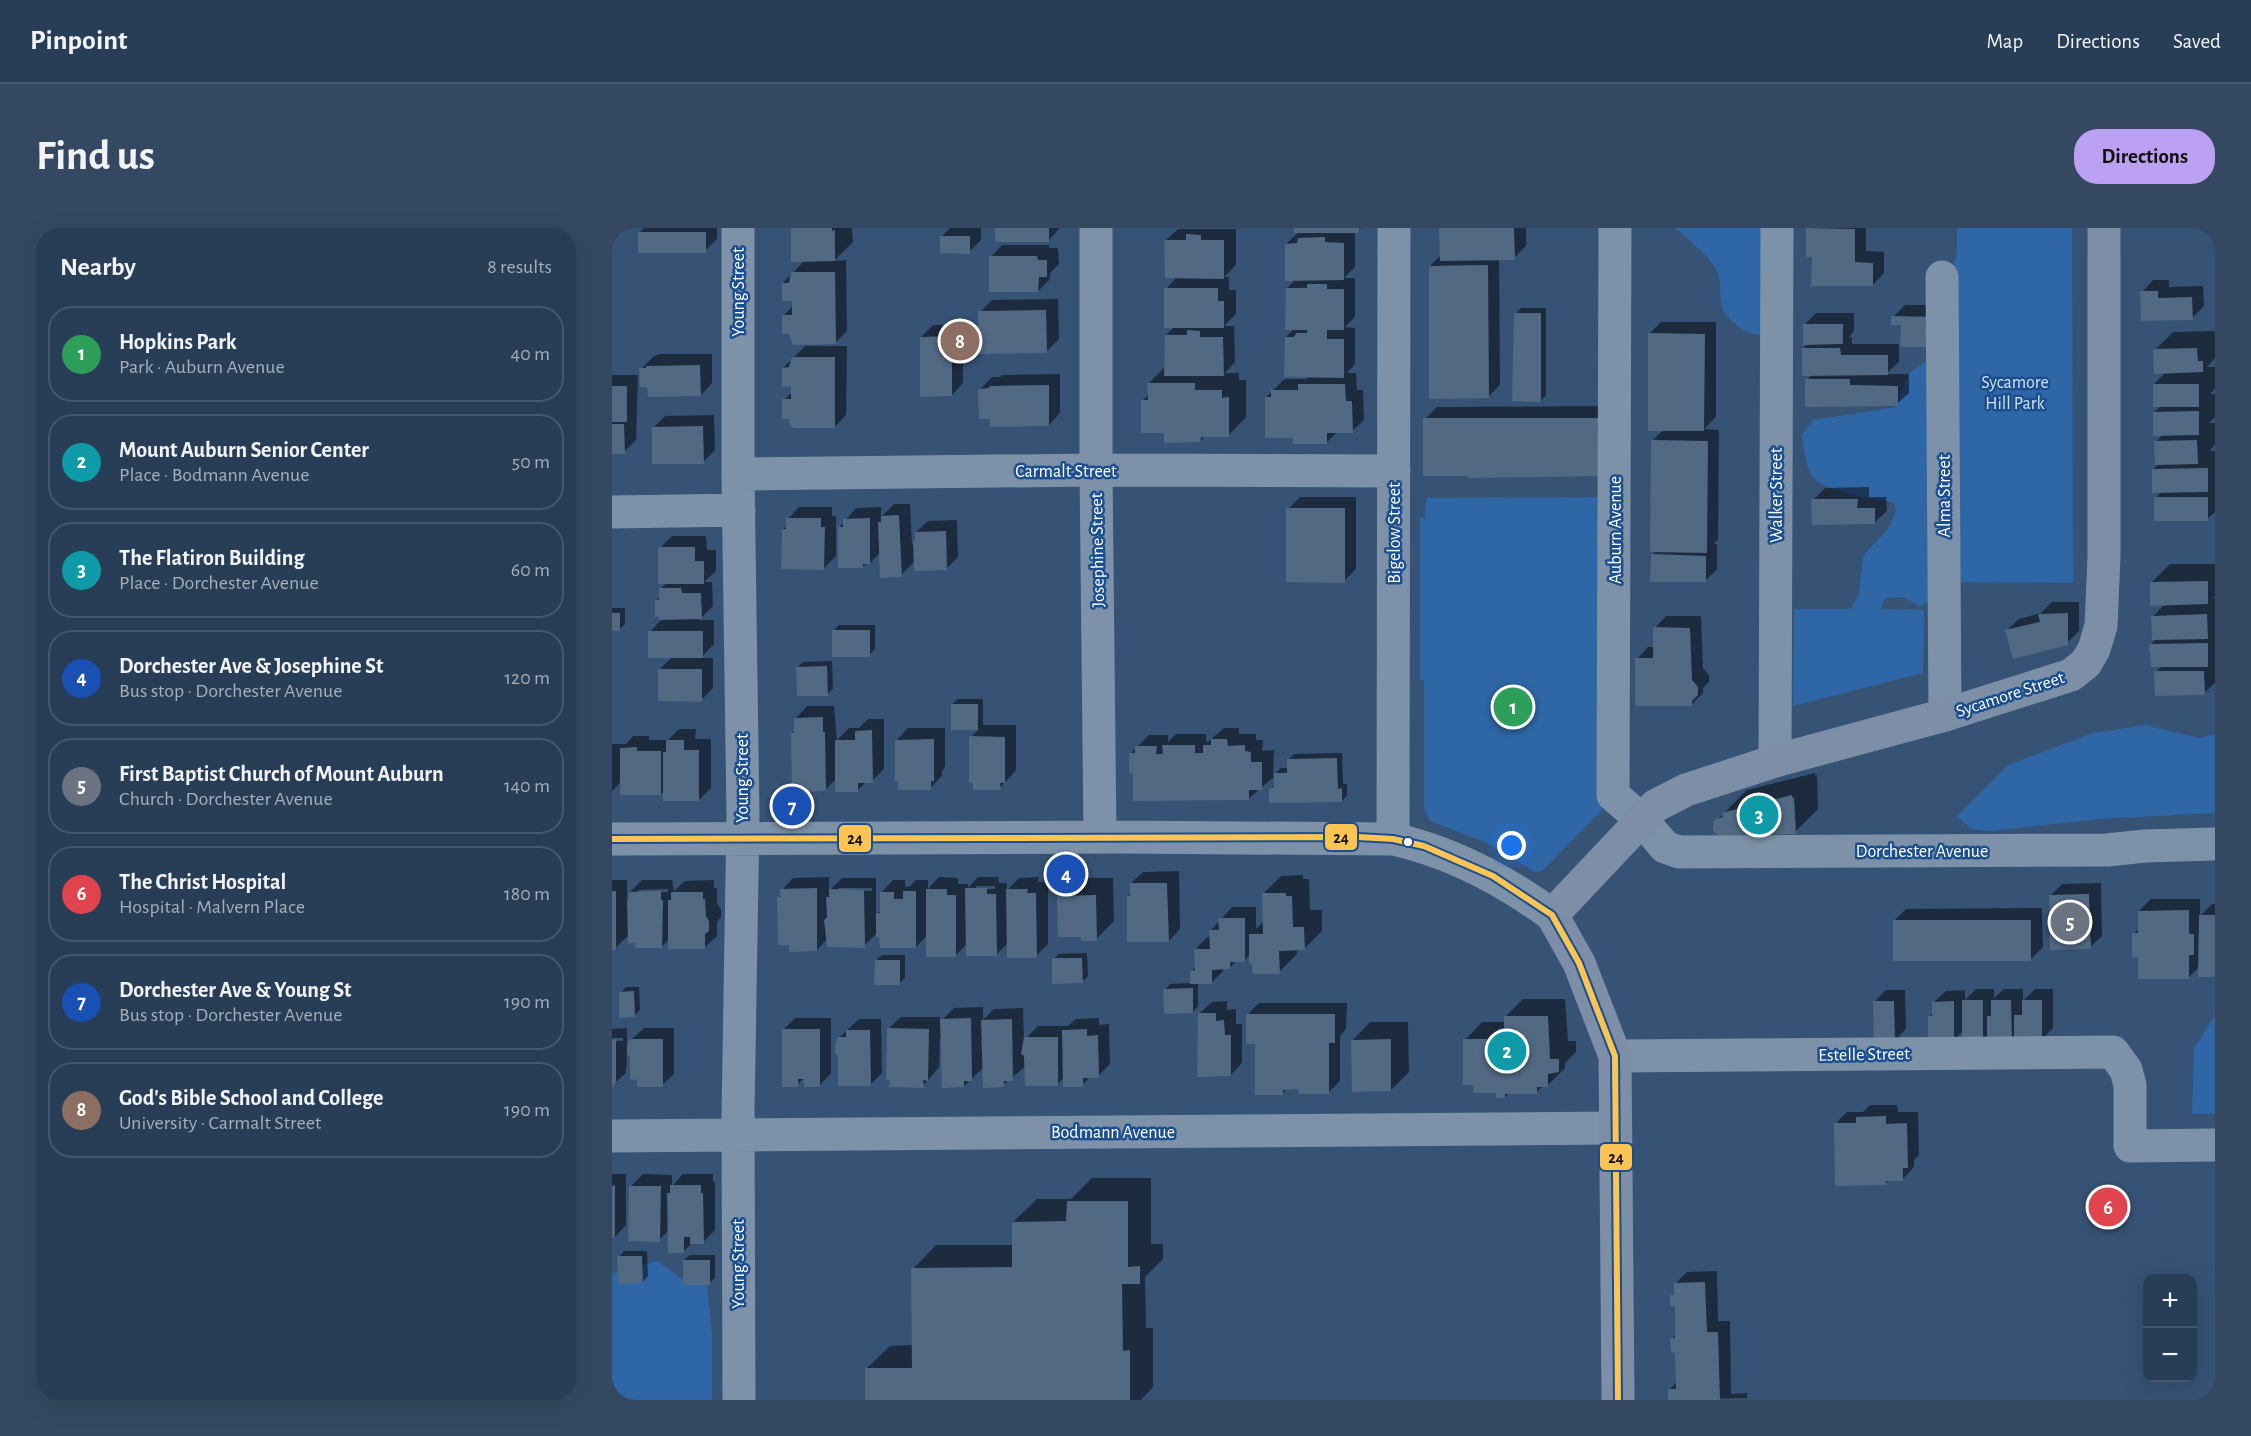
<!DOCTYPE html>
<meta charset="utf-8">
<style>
body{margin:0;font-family:"Alegreya Sans",sans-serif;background:#344961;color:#f1f3f6}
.controls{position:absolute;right:18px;bottom:18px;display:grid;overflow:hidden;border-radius:12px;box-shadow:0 6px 24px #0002}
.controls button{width:54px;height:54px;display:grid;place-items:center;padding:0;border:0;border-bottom:2px solid #44576d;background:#283e57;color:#f1f3f6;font:30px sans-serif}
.you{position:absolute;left:900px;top:618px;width:21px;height:21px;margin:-15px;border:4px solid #fff;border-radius:50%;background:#1a73e8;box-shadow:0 0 0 9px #1a73e833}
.badge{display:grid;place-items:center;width:39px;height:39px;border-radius:50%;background:#bca0f2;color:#fff;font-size:20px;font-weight:700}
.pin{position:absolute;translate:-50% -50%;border:3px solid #fff;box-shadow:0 2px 6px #0006}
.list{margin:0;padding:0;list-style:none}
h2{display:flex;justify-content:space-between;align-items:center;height:78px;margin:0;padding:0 24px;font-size:26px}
h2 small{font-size:20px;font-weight:400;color:#a5aeba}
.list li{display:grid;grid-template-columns:39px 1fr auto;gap:18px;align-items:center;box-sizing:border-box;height:96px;margin:0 12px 12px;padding:0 12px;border:2px solid #44576d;border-radius:24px}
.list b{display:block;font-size:22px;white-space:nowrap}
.list p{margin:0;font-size:20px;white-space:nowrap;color:#a5aeba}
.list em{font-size:20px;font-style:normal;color:#a5aeba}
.map{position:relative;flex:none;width:1603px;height:1172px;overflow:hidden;border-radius:24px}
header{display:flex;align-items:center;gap:36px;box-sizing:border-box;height:84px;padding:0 30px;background:#283e57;border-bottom:2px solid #44576d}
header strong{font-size:28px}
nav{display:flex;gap:33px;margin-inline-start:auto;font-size:21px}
.intro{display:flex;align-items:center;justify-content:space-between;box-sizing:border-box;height:144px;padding:0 36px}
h1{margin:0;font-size:42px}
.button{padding:15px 27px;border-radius:24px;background:#bca0f2;color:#111;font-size:21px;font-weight:700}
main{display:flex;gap:36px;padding:0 36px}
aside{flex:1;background:#283e57;border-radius:24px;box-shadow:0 6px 24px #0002}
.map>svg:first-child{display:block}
.green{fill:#2f66a5}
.shadow{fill:#0007;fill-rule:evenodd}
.building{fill:#526984}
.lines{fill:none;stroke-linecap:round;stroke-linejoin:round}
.minor{stroke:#7d92a8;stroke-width:33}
.major{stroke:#7d8ea7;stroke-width:33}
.bus-1-casing{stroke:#1b4f8f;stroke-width:10}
.bus-1{stroke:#fcc553;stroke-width:6}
.bus-dot{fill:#fff;stroke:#1b4f8f;stroke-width:2}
.labels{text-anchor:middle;stroke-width:5;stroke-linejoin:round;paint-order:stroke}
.street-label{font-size:18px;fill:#fff;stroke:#1b4f8f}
.park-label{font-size:18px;fill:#cfe3fa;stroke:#1b4f8f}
.line-badge{stroke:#1b4f8f;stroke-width:2}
.pale-badge-label{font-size:16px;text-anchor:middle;font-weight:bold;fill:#111}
</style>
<header>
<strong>Pinpoint</strong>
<nav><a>Map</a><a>Directions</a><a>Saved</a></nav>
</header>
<div class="intro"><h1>Find us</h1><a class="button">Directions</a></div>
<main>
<aside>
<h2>Nearby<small>8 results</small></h2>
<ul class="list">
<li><span class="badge" style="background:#2e9e5b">1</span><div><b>Hopkins Park</b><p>Park · Auburn Avenue</p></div><em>40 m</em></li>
<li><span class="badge" style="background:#0f9aa8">2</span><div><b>Mount Auburn Senior Center</b><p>Place · Bodmann Avenue</p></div><em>50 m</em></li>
<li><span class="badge" style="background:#0f9aa8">3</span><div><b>The Flatiron Building</b><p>Place · Dorchester Avenue</p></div><em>60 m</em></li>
<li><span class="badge" style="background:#1a4fb4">4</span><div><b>Dorchester Ave &amp; Josephine St</b><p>Bus stop · Dorchester Avenue</p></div><em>120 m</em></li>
<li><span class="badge" style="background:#6b7280">5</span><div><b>First Baptist Church of Mount Auburn</b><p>Church · Dorchester Avenue</p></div><em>140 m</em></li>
<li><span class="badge" style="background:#e0444e">6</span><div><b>The Christ Hospital</b><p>Hospital · Malvern Place</p></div><em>180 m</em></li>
<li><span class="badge" style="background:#1a4fb4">7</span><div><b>Dorchester Ave &amp; Young St</b><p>Bus stop · Dorchester Avenue</p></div><em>190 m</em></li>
<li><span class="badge" style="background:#8d6e63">8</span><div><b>God's Bible School and College</b><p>University · Carmalt Street</p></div><em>190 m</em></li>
</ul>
</aside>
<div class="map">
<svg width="1603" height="1172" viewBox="0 0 1603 1172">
<rect width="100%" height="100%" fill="#365274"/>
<path class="green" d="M1062,0H1157L1152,99L1147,107C1137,106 1133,103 1126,98C1099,78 1114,68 1105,43C1101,32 1072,6 1062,0Z
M1345,0H1460L1461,355L1344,354L1308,379L1292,369L1273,370L1269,381L1312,382L1311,445L1181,478L1182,381H1239L1247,365L1251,328L1276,301L1284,284L1282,275C1261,270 1219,265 1204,252C1193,242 1192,220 1190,207L1201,192L1284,179L1297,145L1327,124L1333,68L1345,25Z
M991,269L990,582L930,643L923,644L875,615L818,593L812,581V452H808V289L813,290L814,270Z
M1533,497L1587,510L1603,506V585L1487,591L1378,603L1359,601L1345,588L1396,537L1481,505Z
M1603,787V886H1580L1582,820Z
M46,1033L77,1056H95L100,1104V1172H0V1045Z"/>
<path class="shadow" d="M32,0H105V11L93,23L27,5Z
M180,0H240L241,14L222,33L234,32L235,103L223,115L171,88L181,78L182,72L171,55L193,32Z
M338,0H369V12L357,24L329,9Z
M384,0H448L436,13Z
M684,0H750L743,3V39L732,50H743V89L733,99L743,100V136L735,145H744L745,162H751L752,192L740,203L725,204L715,214L683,208L654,169L673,151H694L697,148L674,109L683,100L675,60L684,51L674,16L687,4Z
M829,0H914V18L902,30H887L888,157L876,169L818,38L829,27Z
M1197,0H1254V23L1272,24V45L1261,57L1201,28L1196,27Z
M566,1H624V37L612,49H617V62H624V86L612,98H622L623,134L613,145H627V152H634V189L617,207L593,208L588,213L554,204L531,172L537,166V155L554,138V107L563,98L554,61L566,48L554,12Z
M390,17H437V20H446L447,36L438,45V51L426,63L379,29Z
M1541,52H1557V59L1591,58L1592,78L1580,90L1530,64Z
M446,71L447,111L435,123L368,84L380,72Z
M1293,77H1333V106L1290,95L1281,89Z
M909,80H934V167L929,173L903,86Z
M1204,85H1242V103L1237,109H1240V116H1287V134L1274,146H1297V165L1285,176L1195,152L1200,146L1191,120L1196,116L1192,97Z
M1049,94H1104V189L1092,201L1107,202L1106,312L1101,316H1105V341L1093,353L1040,327L1044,323L1040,213L1052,201L1037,106Z
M321,97H351V155L340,167L309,109Z
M1603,103V130L1595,139H1603V161L1598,166H1603V189L1597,195H1603V217L1597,223H1603V284L1595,291L1543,270L1550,263L1541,242L1547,235L1544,214L1551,206L1542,184L1549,178L1542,156L1554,144L1543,122L1561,104Z
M193,118H235L234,187L223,199L172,172L181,163V157L171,140Z
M47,126H100V155L89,167L37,158L29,141L41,129Z
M448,146V185L437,197L368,161L380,149H388L390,147Z
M0,147H26L24,212L12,224H0Z
M1004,178V234L813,191L825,179Z
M102,187L103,222L91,234L41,200L53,188Z
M1257,259V269H1274L1275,283L1263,294L1201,272L1213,260Z
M688,269H744V341L732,353L676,281Z
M282,276H298L300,316L304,312V304L316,293L345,292L346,329L334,341L303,333L289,347L269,324L258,335L251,338L227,300L244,280L269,279V289Z
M187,279H220V288H224V328L212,340L171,301L176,297V291Z
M60,308H94L95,322H104V343L92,354H100L101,378L87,392H102V416L89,430H101V460L89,472L47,442L61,428L38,404L49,392L44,373L48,369V361L55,355L48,320Z
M1558,336H1603V368L1601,370H1603V455L1592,465L1544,444L1550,438L1539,416L1545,410L1540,389L1553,376L1540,354Z
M1440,374H1467V403L1455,415L1395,402L1407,391L1429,385Z
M0,380H13V396L7,402H0Z
M1054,388H1089L1091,440L1097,447V454L1091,460V465L1079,477L1025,431L1036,419H1042L1043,400Z
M227,397H263V421L257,427L221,403Z
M220,433L221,461L215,466L185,440L191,434Z
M346,471H371V497H404V542L388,560L363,554L359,509L367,501L340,500V476Z
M195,478H222L225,512L237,500H247L256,491H272V541L260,553H255L245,563L225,550L214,561L180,505L184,502V490Z
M296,500H333V539L330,543V548L318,560L285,512Z
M612,500H627V506H644V512H651L650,523L662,522L661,548L669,540H677V531L682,526L730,525L731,556H735V567L730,573L658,561L664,555V547L636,571L523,544L518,526L537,507H556V514L564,506H594V514H596Z
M67,501H84L83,511H99V560L87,572L53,562L49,566L9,554L0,563V516H14L21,508H37V512H56Z
M1203,545V548L1205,547L1206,581L1183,604L1105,592L1135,562Z
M567,643L568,701L557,713L516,668L520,665L519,655L531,644Z
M691,647V651H697L698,682H710V703L692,721H685V726L667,744L638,726L633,732H625L617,740H611V743L599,755H586V778L581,784L553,762L558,756L580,755L579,743L584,739V721L595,709H599V702L620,679H644V701L652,693V665L669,648Z
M217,649V663L230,650H264V687L270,682V664L281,652H293V659H297L304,652H316V661L327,649L346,650V656H356V660L366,649H386L387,655H395V662L407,650L427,649L426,654H436V716L424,728L396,715L384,727L355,716L344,727L315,707L304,719L269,708L265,705L252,718L215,711L205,722L167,669L170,666V662L181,650ZM364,658H383V661L364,662ZM226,660H260V663H226Z
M465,650H501L502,693L484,711L470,707L447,668Z
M0,652H15V674L18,671V664L30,652H60L62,663L73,653L102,652V660H105V676L109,681V689L105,694V708L93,719L58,711L50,718L25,713L17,707L3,720H0ZM56,661V664L26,665V662Z
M1489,655L1490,708L1478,719L1438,668L1450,656Z
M1539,671H1588V688L1600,676H1603V748L1588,738L1577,749L1528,728L1522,706L1527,700V683Z
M1430,680L1431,719L1419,731L1282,693L1294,681Z
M475,725L476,748L470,754L441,731L447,726Z
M270,727H293V750L287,756L264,732Z
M14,759H27L28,782L22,788L9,765Z
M1364,761H1382V770L1392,761H1411V773L1423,761H1441V800L1429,812L1377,806L1370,812L1352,802L1341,813L1317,789L1322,784V774L1334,763L1353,762V772Z
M1274,762H1293L1294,801L1282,813L1262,774Z
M911,771H953L956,813H964V824L953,835V840L935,858H931L925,864H898L893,869L886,864L853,812L870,794H893V789Z
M615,773V782L624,781V796H630V835L619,847L588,785L600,774Z
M647,775H735L734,801L728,808V853L716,865L688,860H676L671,865L635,787Z
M371,779V792L382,781L411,780L412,812L426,798H456L464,791L487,790V797L497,796L498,836L486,848H479L470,857L452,849L446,856L414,838L391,857L372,839L352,858L330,809H328L327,839L311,858L277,800L289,789H328V794L342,780Z
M183,790H219V845L208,857L194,848L185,857L171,802Z
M247,791H269L270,845L259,856L227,810Z
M758,794H796L797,844L779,862L741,812Z
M15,800V820L19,812L32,800H62V846L50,857L15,824L14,845L0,857V813H11V810H0V801Z
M1258,877H1285L1286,884H1306L1307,927L1302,932V939L1291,951H1278L1274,955L1223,896L1235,884H1251Z
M0,946H14V997L3,1009H0Z
M31,946L60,947V958L71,946H101V954H103V1002L91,1014H81L72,1023L57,1002L47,1012L19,958Z
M480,950H539V1016H551V1031L533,1049L534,1100H541V1159L529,1172H255L254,1141L278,1118L301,1117V1041L324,1017H401V994L425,971H459Z
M12,1023H35L36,1048L31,1054L7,1029Z
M78,1027H103V1050L97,1055L72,1032Z
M1105,1043L1106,1093H1118L1119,1166L1135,1165V1170L1057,1172V1162L1065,1154L1064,1123L1060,1111L1064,1106V1076L1060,1068L1063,1064V1056L1075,1044Z"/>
<path class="building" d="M179,0H220V3L223,2V33L179,34Z
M383,0H437V14H383Z
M682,0H747V5H682Z
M827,0H902L903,32L828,33Z
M1194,0L1243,1V34L1261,35V58H1199L1200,29H1194Z
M26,4H94V25H26Z
M574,6L589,7V12H612V51L553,50L552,12H574Z
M328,8H358V26L328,25Z
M713,9V14L732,15V52L673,53V16L685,15L686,10Z
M377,28H425L426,32H435V49H427L426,64H377Z
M876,37L877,170L817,171V38Z
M179,44H223L224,116L181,117L177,106H170V87H180V73H170V55H177Z
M695,56H715V61H732V102H715V111H732V150L672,149L673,109H682L684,105H695V102H673L674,60H695Z
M552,60H606V73H612V100H552Z
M1528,63H1546V70L1580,69L1581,92L1529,93Z
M434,82L435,125L367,126L366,83Z
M902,85H929V174L900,173Z
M1279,88L1322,89V119H1288L1289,97H1279Z
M1191,96H1231V116L1191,117Z
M575,102L588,103V109H611L612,148H552L553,107H575Z
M1036,105L1093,106L1092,203H1036Z
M340,108V168L308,169V109Z
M1190,120H1228L1229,127H1276V147L1190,148Z
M1585,120L1586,133H1591V144L1542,146L1541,121Z
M180,129H223V200H181L177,195V191H170V171H179V158L170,159V140L177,139Z
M88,137L89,168L36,169L35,159H28L27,140H34V138Z
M1193,151H1238V157L1286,158V178L1193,179Z
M535,155H583V162H610V170L617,169V209H589L588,214L552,215V205H529V172H536Z
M686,156H733L734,173H740L741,205H715V216H681V210H653V169H659V162H686Z
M1541,156H1587V179H1541Z
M437,157V198L378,199V191H367L366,161L377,160V158Z
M0,158H15V194H0Z
M1587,183V207L1541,208V184Z
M811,190H993V248L857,250L856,248H811Z
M0,196H12L13,226H0Z
M91,198L92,236H40V199Z
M1039,212L1096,213L1095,325L1038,324Z
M1585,212L1586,236L1543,237L1542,213Z
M1596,240V264L1540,265V241Z
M1542,269H1596V293H1542Z
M1199,271H1246L1245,280H1263V296L1200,297Z
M674,280H733V355L674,354Z
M287,287L290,349L268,350L266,294H269V288Z
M174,290H209V299H213L212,342L169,341L170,301H174Z
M258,290V336H251V340H226V299H231V291Z
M334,303L335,342L302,343L301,313H303V304Z
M46,319H83V333H92V356H46Z
M1039,326L1094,328V354H1038Z
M1596,353V376L1538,378V354Z
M47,360H69L70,365H89L90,391L47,392V388L43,389V372H47Z
M0,385H8V403H0Z
M1456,385V417L1401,431L1393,402L1428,394L1426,386Z
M1595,386L1596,411L1540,412L1539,388Z
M1041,399L1078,400L1080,452L1086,459V467L1080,473V478H1023V430H1041Z
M220,402H258V429H220Z
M36,403H91V430H36Z
M1596,415V439H1539L1537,416Z
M215,438L216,468H185L184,439Z
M46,441H90V474L46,473Z
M1542,443H1592L1593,467L1543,468Z
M339,476H366V502H339Z
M211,489V504H213L214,563L180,564L179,505H182V490Z
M260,502L261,555H246V564H223V512H243V503Z
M357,508L393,509V555H388L389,562H361V555H357Z
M322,511V553H319V562H286V553H283V512Z
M599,511H615L616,518L633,517V523L639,524V534H650V562H637V572L521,573V545H517V525H523V518H545L544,526H551L550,517H583V525H591V517H599Z
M54,512H72V522H87V573H51V524H54Z
M25,519V523H49V567H8V520Z
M725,530L726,561L730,560V574L657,575V560L662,559V545H675V531Z
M1180,567V570L1182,569L1184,606L1105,607L1101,602V594L1103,591L1111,589L1110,585Z
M518,655H555L557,714H515V668H518Z
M205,660V723L177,724V717H166L165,669H168V661Z
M353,660H375V666H384L385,728H354Z
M217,661L252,662L253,720L215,719L212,692L215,689L214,669H217Z
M314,661H335V667H344V729H314Z
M394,661H416L415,665H424L425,730H395Z
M0,663H4V722H0Z
M49,663V672H51L50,720H23V715H16L15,672H17V664Z
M291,663H304V720H268L267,710L264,709V685H268V664H282V671H291Z
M59,664H91V671H93L94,688L97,693V703L93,706V721H56V672H59Z
M650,665H674V668H680L681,699H692L693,722L667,723L668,746H641L640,735L637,736V706H651Z
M1477,666L1479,721L1438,722L1437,667Z
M484,667L485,713H469V709H446L445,668Z
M1577,682V706H1582V727H1577V751H1526V729H1520V705H1526V683Z
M1587,687H1603V749H1586Z
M606,690H633V734H618V741L600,742V756H578V743L583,742L582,721H598L597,702H607Z
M1281,692H1419V733H1281Z
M440,730H470L471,755L440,756Z
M263,732H288V757H262Z
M581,760V785L552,786L551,761Z
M22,763L23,789L7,790V764Z
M1350,772H1371V814H1350Z
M1379,772H1399L1400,814L1375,810V788H1379Z
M1410,772H1430V813L1402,812V787H1410Z
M1261,773H1282L1283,815H1262Z
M1342,773V814L1316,811V788H1320V774Z
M586,785H604V793L612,792L613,807H619V848L585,849Z
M634,786H723V815H717V866H687L686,861L671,862V867H643V816H634Z
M892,788H936L938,831H947V844L936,846V859H925V866H893V870H884V865H861V857H851V811H886V801L892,800Z
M359,790L360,853H352V859L330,860L328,791Z
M400,791L401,853H392V859L371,860L369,792Z
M275,800L317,801L316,853L311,852L312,860L277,859L278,852H274Z
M170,801H208V859H192V851H186V859H170Z
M475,801V808L486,807L487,850H471V859H451L450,802Z
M234,802H258L259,858H226V828L223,825V816L226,809H234Z
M412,809H446V858H413L412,828L409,826Z
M4,811V853L2,859H0V812Z
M18,811H51V859H25V852L18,851V829L15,826V817Z
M779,811V863L740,864L739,812Z
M1274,888V896L1295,895L1296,940H1291V953H1274L1275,957L1223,958L1222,895H1244V889Z
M3,957V1010H0V958Z
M58,957H89V965H91L92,1016H78V1009H72V1025H56L55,965H58Z
M17,958H49L48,1014L16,1013Z
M455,973H516V1039L528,1038V1056H510L511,1123L518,1122V1172H253V1140H300L299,1040L400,1039V994L454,993Z
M5,1028H30L31,1055L6,1056Z
M71,1032H98V1057H71Z
M1093,1054L1095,1104H1106L1108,1172H1056V1161H1064L1063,1125L1059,1124L1058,1110H1063V1078H1058V1067H1062V1055Z"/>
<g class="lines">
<path class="minor" d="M126,0V246L131,588L126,886L127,1172
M484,0V242L488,609
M1003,0L1001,567L1030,592L1053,619L1067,624L1495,622L1533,618L1603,616
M1330,49L1333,487
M126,246L484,242L782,243
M0,284L127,282
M1163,533L1165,0
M0,611L504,609L781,611C840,624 892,652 940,687
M781,611L782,0
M1003,828L1501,824L1514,842L1518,857V918L1603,917
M0,908L1003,900"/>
<path class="major" d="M1006,1172L1003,828L967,735L940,687L1043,578L1074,562L1163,533L1333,487L1459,447L1474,435L1482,421L1489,398L1492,329V0"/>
<g class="bus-1-casing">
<path id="bus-1" d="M0,611L746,609L781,611L812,618L881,648L940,687L967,735L1003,828L1006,1172"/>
</g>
<use href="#bus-1" class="bus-1"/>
</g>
<circle class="bus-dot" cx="796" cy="614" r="5"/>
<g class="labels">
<g class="street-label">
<text transform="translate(126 64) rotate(-90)" y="6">Young Street</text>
<text x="454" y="249">Carmalt Street</text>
<text transform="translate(1164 267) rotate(-90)" y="6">Walker Street</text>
<text transform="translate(1332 268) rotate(-90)" y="6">Alma Street</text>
<text transform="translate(1003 302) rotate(-90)" y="6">Auburn Avenue</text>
<text transform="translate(782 305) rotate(-90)" y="6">Bigelow Street</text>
<text transform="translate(485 322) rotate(-91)" y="6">Josephine Street</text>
<text transform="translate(1398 466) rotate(-18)" y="6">Sycamore Street</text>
<text transform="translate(130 550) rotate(-90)" y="6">Young Street</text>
<text x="1310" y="629">Dorchester Avenue</text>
<text transform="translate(1252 826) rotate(-1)" y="6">Estelle Street</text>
<text x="501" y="910">Bodmann Avenue</text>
<text transform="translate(126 1036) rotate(-90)" y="6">Young Street</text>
</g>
<g class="park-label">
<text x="1403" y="160">Sycamore<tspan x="1403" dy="21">Hill Park</tspan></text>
</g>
</g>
<g class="line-badge">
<rect x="712" y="595" width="34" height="28" rx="6" fill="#fcc553"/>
<rect x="226" y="596" width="34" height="29" rx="6" fill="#fcc553"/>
<rect x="987" y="915" width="34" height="28" rx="6" fill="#fcc553"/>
</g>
<g class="pale-badge-label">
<text x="729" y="615">24</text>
<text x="243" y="616">24</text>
<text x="1004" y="935">24</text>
</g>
</svg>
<div class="controls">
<button>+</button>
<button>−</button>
</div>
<div class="you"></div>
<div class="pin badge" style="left:901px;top:479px;background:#2e9e5b">1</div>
<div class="pin badge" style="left:895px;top:823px;background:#0f9aa8">2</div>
<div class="pin badge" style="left:1147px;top:587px;background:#0f9aa8">3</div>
<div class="pin badge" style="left:454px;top:646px;background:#1a4fb4">4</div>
<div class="pin badge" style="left:1458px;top:694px;background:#6b7280">5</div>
<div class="pin badge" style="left:1496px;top:979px;background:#e0444e">6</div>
<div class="pin badge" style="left:180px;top:578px;background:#1a4fb4">7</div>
<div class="pin badge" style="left:348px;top:113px;background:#8d6e63">8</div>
</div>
</main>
